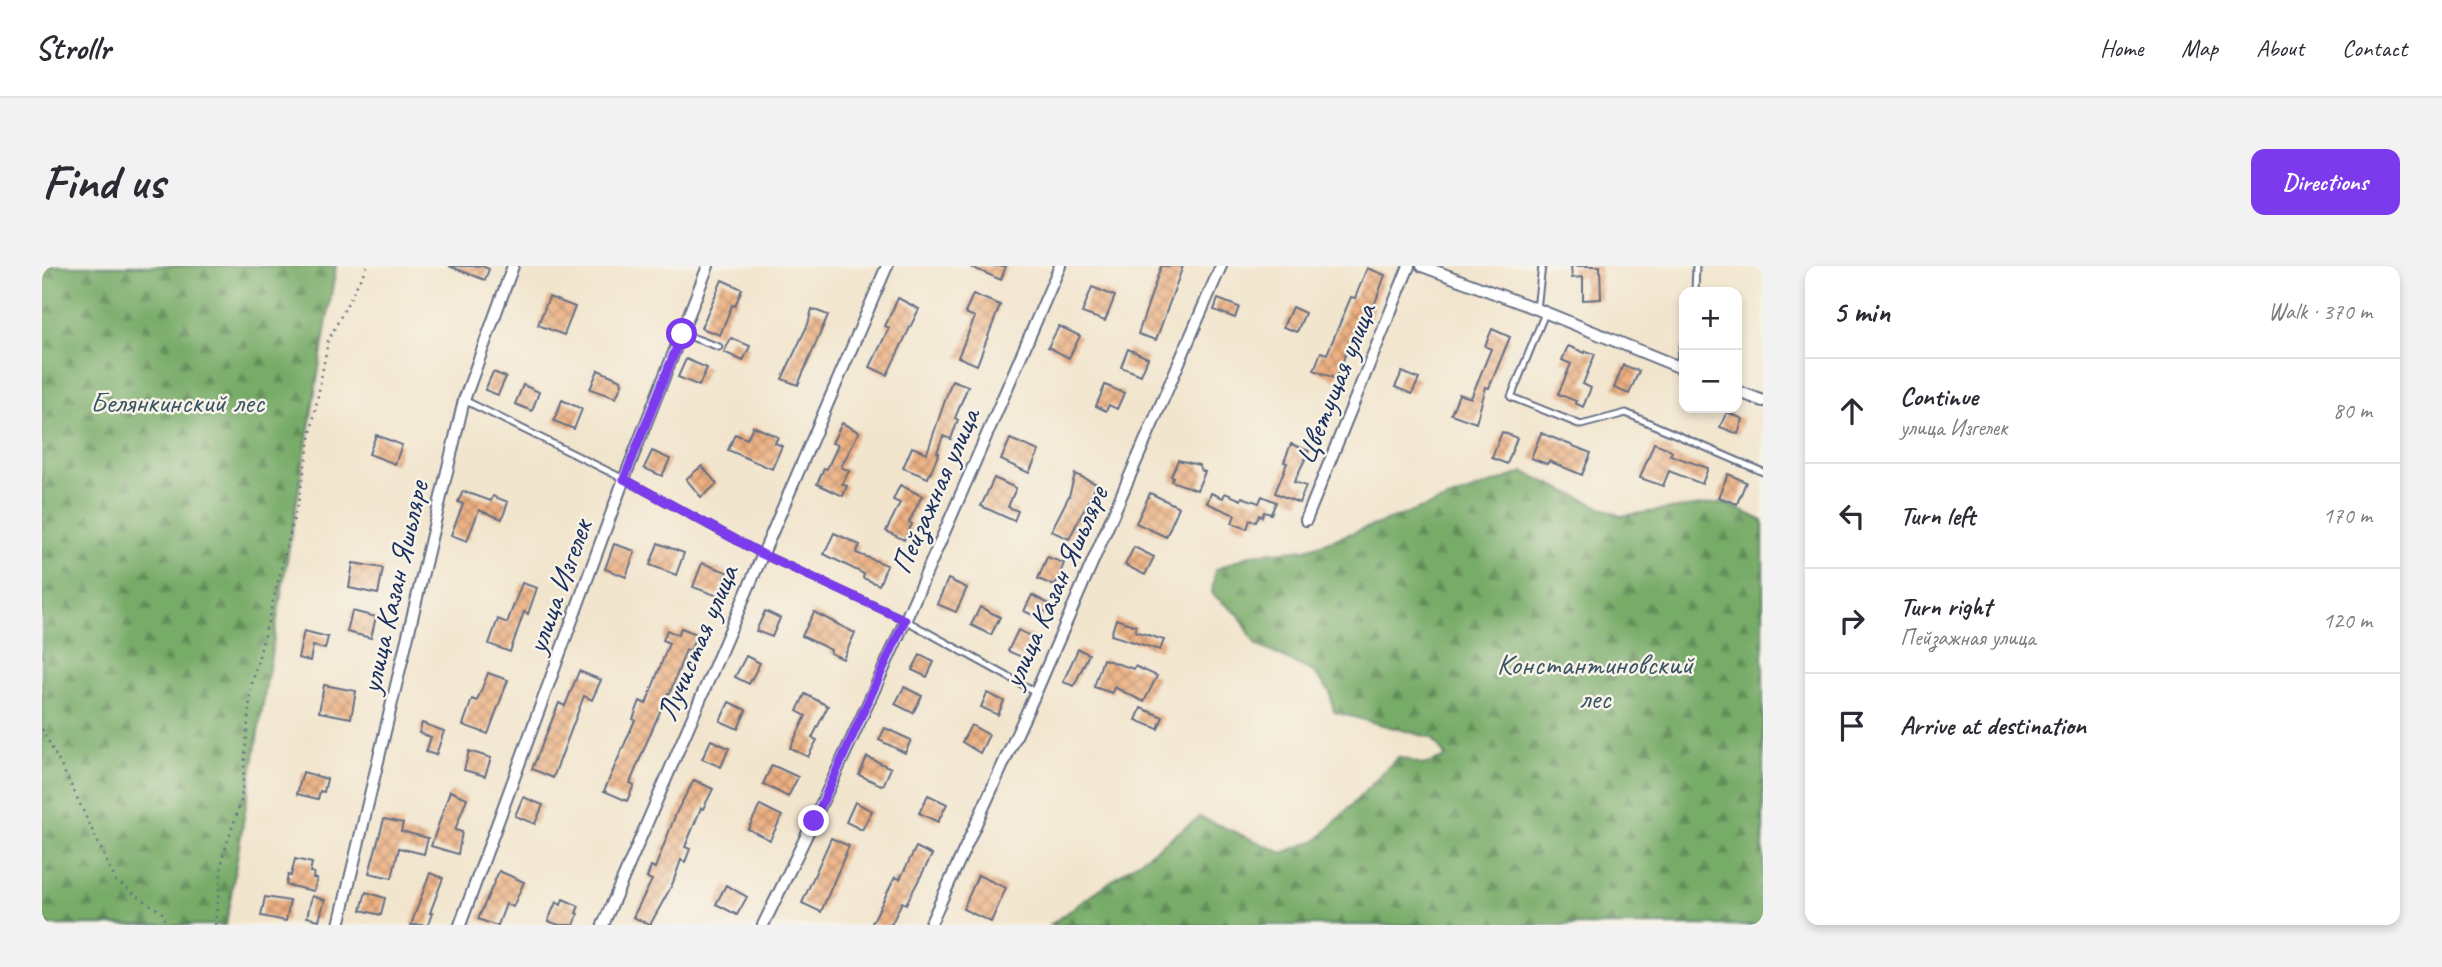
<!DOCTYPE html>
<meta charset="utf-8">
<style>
body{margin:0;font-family:Caveat,sans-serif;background:#f2f2f3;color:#2b2b33}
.controls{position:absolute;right:21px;top:21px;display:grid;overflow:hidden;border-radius:14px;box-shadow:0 4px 10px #0003}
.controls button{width:63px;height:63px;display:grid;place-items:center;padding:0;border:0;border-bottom:2px solid #e1e1e2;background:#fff;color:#2b2b33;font:35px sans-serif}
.stop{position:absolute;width:21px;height:21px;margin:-16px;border:5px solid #7c3aed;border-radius:50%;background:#fff}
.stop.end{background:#7c3aed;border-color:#fff;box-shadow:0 2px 7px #0008}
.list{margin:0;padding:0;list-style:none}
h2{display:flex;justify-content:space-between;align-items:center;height:91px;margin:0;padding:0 28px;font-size:30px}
h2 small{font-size:23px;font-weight:400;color:#7c7c81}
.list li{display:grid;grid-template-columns:46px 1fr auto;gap:21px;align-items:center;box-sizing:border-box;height:105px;padding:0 28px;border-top:2px solid #e1e1e2}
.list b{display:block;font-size:26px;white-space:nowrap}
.list p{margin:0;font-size:23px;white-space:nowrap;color:#7c7c81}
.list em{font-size:23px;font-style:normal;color:#7c7c81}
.icon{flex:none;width:38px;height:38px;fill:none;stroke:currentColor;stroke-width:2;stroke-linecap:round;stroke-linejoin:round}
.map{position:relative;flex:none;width:1721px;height:659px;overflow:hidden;border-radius:14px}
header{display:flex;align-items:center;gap:42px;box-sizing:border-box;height:98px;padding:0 35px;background:#fff;border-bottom:2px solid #e1e1e2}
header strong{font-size:33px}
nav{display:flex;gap:38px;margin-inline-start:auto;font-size:24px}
.intro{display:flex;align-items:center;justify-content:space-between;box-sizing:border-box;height:168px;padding:0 42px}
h1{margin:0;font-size:49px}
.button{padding:18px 32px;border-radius:14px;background:#7c3aed;color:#fff;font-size:24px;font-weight:700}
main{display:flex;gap:42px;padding:0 42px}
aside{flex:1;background:#fff;border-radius:14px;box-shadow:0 4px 10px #0003}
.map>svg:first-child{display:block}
.forest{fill:url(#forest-firs);stroke:#496d62;stroke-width:2}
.building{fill:url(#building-cross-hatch)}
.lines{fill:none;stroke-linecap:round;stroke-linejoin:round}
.service-casing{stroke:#666f85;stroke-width:9}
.minor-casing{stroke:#666f85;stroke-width:14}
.path{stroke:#666f85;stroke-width:2.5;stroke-dasharray:2 5;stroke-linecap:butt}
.service{stroke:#fff;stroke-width:5}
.minor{stroke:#fff;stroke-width:10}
.route{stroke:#7c3aed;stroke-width:9}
.labels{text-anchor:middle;stroke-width:5;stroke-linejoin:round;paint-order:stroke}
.street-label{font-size:30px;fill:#1b2f5e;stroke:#f7f3e8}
.park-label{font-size:30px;fill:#395564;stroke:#f7f3e8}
</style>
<header>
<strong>Strollr</strong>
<nav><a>Home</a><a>Map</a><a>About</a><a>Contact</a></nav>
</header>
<div class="intro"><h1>Find us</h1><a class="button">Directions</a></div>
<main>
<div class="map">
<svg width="1721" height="659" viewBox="0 0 1721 659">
<defs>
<pattern id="forest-firs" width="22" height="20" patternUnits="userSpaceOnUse" patternTransform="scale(1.75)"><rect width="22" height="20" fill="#77ab67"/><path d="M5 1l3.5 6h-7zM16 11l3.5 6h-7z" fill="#618c58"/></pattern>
<pattern id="building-cross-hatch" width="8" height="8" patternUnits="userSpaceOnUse" patternTransform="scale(1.75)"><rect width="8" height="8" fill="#edb081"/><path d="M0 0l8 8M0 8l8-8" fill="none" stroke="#bf906d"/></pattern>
</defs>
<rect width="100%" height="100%" fill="#f7f3e8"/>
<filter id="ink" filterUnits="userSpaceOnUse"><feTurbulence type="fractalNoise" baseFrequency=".0143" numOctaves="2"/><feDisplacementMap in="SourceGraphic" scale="14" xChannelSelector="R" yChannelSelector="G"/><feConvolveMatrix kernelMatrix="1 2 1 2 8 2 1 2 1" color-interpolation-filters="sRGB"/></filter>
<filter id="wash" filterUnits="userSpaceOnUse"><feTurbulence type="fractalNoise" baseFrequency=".00686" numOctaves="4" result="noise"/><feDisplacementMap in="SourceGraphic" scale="28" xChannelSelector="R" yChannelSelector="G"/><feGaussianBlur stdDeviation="1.57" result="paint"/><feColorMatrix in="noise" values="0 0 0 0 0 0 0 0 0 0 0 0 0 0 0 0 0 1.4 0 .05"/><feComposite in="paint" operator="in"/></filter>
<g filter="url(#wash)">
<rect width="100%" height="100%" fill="#f2e5cd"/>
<path class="forest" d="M0,0H294L184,659H0Z
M1482,206L1578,250L1682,236L1721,255V659H1008L1158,551L1241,587L1277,573L1356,491L1382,499L1404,491L1390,472L1292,446L1288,426L1272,406L1214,379L1197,349L1170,328L1173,304L1210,288L1265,283Z"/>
<g id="blocks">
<path class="building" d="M407,0H440L447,3L443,14Z
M927,0H964L959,14Z
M1119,0H1141L1114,74L1096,68Z
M1529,0H1558L1559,33L1541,34V11L1530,12Z
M1325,2L1343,9L1326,57L1317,53L1294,113L1272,104L1279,86L1285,88L1309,31L1313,32Z
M680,14L700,23L693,40L690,39L678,69L659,62Z
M1050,21L1073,30L1063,55L1040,47Z
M931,28L958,39L935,99L916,91L933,51L923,47Z
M507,31L533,41L522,69L496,59Z
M856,32L877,43L845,109L828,101L847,62L843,60Z
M1176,33L1197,41L1193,52L1172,44Z
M1250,41L1263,47L1255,66L1241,61Z
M770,43L786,49L756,119L740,113L766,58Z
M1017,60L1038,70L1027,92L1006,81Z
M1450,63L1468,71L1447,122L1444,121L1434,157L1409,148L1417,128L1429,132L1449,83L1443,80Z
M689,72L708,80L701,95L682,86Z
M1526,80L1543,87L1544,85L1553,88L1541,118L1549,122L1541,141L1533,137L1534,135L1516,128L1529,98L1520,94Z
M1086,83L1106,92L1099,109L1079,101Z
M644,93L665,102L657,120L636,111Z
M1581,99L1597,105L1587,128L1572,122Z
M556,104L579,114L580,118L574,132L548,123Z
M451,106L464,111L456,129L443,124Z
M1360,106L1377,113L1370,128L1353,121Z
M910,114L926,120L913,152L916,154L909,173L901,170L895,186L897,187L886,212L861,202L870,181L885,187Z
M481,119L497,126L490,145L473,138Z
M1063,119L1082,127L1075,143L1067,139L1064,145L1054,140Z
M520,134L540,143L532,163L512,155Z
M1685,146L1701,153L1696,168L1678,161Z
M800,157L817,166L799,201L807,205L800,218L805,220L801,230L775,218L782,202L785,203L796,179L790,177Z
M711,160L736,171L733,177L740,180L730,203L686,184L693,168L705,173Z
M1460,166L1475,172L1465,198L1450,192Z
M1499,167L1549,187L1540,209L1507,195L1505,198L1489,192Z
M334,169L360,179L353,198L327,188Z
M968,173L997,185L987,207L959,194Z
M1612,177L1625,182L1630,186L1628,189L1666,202L1660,218L1627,205L1621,220L1598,212Z
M1249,178L1267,185L1252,216L1264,220L1257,237L1233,227L1245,197L1242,196Z
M610,185L628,193L620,210L602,202Z
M1136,194L1157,199L1159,204L1163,206L1155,224L1129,215L1131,211L1129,210Z
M660,200L675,218L659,231L644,213Z
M1033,208L1055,218L1027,273L1009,265L1027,230Z
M1686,208L1704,216L1695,238L1676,231Z
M952,212L974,222L966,241L976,245L972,255L939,240Z
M858,219L880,230L867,256L870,258L862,274L844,265L858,237L851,234Z
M421,225L449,235L451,230L466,236L460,253L437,244L425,275L409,269L421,238L416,236Z
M1108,227L1137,241L1124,271L1094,257Z
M1169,227L1181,232L1183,227L1199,234L1200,231L1217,237L1220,230L1234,236L1229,248L1222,246L1220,251L1217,249L1214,256L1208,254L1205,263L1190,257L1193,249L1165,237Z
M792,267L818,279L814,287L845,299L837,319L821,312L822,308L782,288Z
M616,277L642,287L634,309L608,299Z
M572,278L593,285L584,311L563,303Z
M1092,281L1112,291L1103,309L1083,299Z
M1005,291L1022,297L1013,320L996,313Z
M311,297L341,302L336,328L307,322Z
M660,297L685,306L676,330L651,321Z
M906,313L925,322L914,346L895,338Z
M480,317L495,322L486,348L482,346L468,386L447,378L456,353L465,357Z
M990,329L1007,338L999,353L982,345Z
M938,341L958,351L949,369L929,359Z
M310,345L334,351L329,372L305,366Z
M723,345L738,352L730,371L714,365Z
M772,346L813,367L801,393L788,387L789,384L760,370Z
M1074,353L1094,360L1093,365L1122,374L1118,384L1069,369Z
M639,362L655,368L648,385L644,384L628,427H626L604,478L588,517L592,519L585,535L562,525L593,454L591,453L598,435L604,438L627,377L621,374L625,364L636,369Z
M976,364L993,372L984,393L966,385Z
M262,365L286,371L283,383L271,380L268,395L256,392Z
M1036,383L1047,388L1032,420L1021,416Z
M878,389L892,396L885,411L870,404Z
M704,390L718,397L707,418L693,411Z
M1061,393L1092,403L1093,400L1115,410L1102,436L1072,421L1070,427L1052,421Z
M537,405L559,414L550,434L542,430L511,512L490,503L517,437L523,440Z
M446,407L466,414L446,468L421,459L430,433L435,435Z
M282,419L314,425L309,452L277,446Z
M862,421L880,430L871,447L853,438Z
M945,427L962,435L956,449L939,441Z
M763,428L786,440L770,472L775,474L766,491L748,482L764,450L755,445Z
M687,436L704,444L696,463L678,455Z
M1099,442L1121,451L1116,463L1094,454Z
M380,457L402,465L394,489L384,486L389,471L377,467Z
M929,459L947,469L938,487L920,476Z
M843,462L869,474L863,487L837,474Z
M669,474L687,482L679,501L660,493Z
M427,485L449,492L443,510L422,504Z
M825,491L849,502L841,520L817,509Z
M730,499L756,511L746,531L721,518Z
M261,506L285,513L282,526L278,525L276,533L255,528Z
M652,514L671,523L661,543L659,542L643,581L648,583L643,596L639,594L630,619L608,659L591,651L610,614L605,612L609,600L613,602L635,545Z
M408,525L425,532L413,564L420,566L416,588L389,580Z
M886,529L905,538L896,556L877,547Z
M481,531L501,539L493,558L473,550Z
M813,536L830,545L820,564L804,556Z
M718,539L740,550L728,574L706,563Z
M342,553L361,557L359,565L386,572L382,588L357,582L350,612L327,607Z
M789,572L807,580L779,646L760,637Z
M874,581L890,589L864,638L860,636L849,659H829L853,611L858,613Z
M253,593L270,597L268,606L272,607L271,612L275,613L272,625L244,619L246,609L249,610Z
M457,605L482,616L471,641L464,638L456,659H452L436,653Z
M388,607L401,612L388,647H390L386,659H369Z
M936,609L964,622L949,656L921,643Z
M684,619L705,631L695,649L674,638Z
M324,626L343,632L339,649L319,644Z
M270,630L283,634L277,654L265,651Z
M223,631L248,635L244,655L219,650Z
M521,633L537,640L534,647L536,648L532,659H517L506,655L514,636L519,639Z"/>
</g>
</g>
<g filter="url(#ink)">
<use href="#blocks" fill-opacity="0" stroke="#666f85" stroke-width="2"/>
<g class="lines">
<g class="service-casing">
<path id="service" d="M1653,26L1654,0
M1495,43L1500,0
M1503,47L1469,131L1539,159L1584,147L1721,206
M641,68L677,81
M1636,101L1642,76
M422,134L582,213L720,288L863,354L994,426"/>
</g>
<g class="minor-casing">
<path id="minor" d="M1380,0L1495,43L1642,103
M1695,125L1721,135
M1264,254L1367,0
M297,659L422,134L471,0
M418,659L582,213L666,0
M561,659L845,0
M721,659C828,443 922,221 1018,0
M888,659L994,426L1179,0"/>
</g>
<path class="path" d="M0,463L30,521L74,615L122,648V659
M173,659L181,589L199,536L209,422L257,232L286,75L325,0"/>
<use href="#service" class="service"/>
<use href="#minor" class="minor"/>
</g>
</g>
<g class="lines" filter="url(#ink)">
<path class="route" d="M640,68L582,213L720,288L863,354L772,555"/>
</g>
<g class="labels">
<g class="street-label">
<text transform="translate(1293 118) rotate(-68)" y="10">Цветущая улица</text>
<text transform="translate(893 225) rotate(-66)" y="10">Пейзажная улица</text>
<text transform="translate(517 320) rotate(-70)" y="10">улица Изгелек</text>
<text transform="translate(352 321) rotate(-77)" y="10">улица Казан Яшьляре</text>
<text transform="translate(1013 321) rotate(-66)" y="10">улица Казан Яшьляре</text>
<text transform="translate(655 377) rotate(-67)" y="10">Лучистая улица</text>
</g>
<g class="park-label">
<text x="135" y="146">Белянкинский лес</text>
<text x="1553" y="408">Константиновский<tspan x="1553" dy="34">лес</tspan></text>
</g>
</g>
</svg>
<div class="controls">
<button>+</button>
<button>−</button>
</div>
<div class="stop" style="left:640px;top:68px"></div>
<div class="stop end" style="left:772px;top:555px"></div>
</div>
<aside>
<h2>5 min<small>Walk · 370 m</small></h2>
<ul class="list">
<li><svg class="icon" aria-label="ahead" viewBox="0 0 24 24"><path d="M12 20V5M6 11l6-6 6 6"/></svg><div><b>Continue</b><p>улица Изгелек</p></div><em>80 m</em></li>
<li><svg class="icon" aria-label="left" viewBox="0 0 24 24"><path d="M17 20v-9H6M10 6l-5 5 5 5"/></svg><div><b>Turn left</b></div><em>170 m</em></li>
<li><svg class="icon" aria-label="right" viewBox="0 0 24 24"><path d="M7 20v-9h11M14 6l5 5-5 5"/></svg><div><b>Turn right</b><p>Пейзажная улица</p></div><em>120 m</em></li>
<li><svg class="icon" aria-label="arrive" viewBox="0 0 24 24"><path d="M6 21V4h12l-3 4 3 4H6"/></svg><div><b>Arrive at destination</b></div></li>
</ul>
</aside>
</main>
